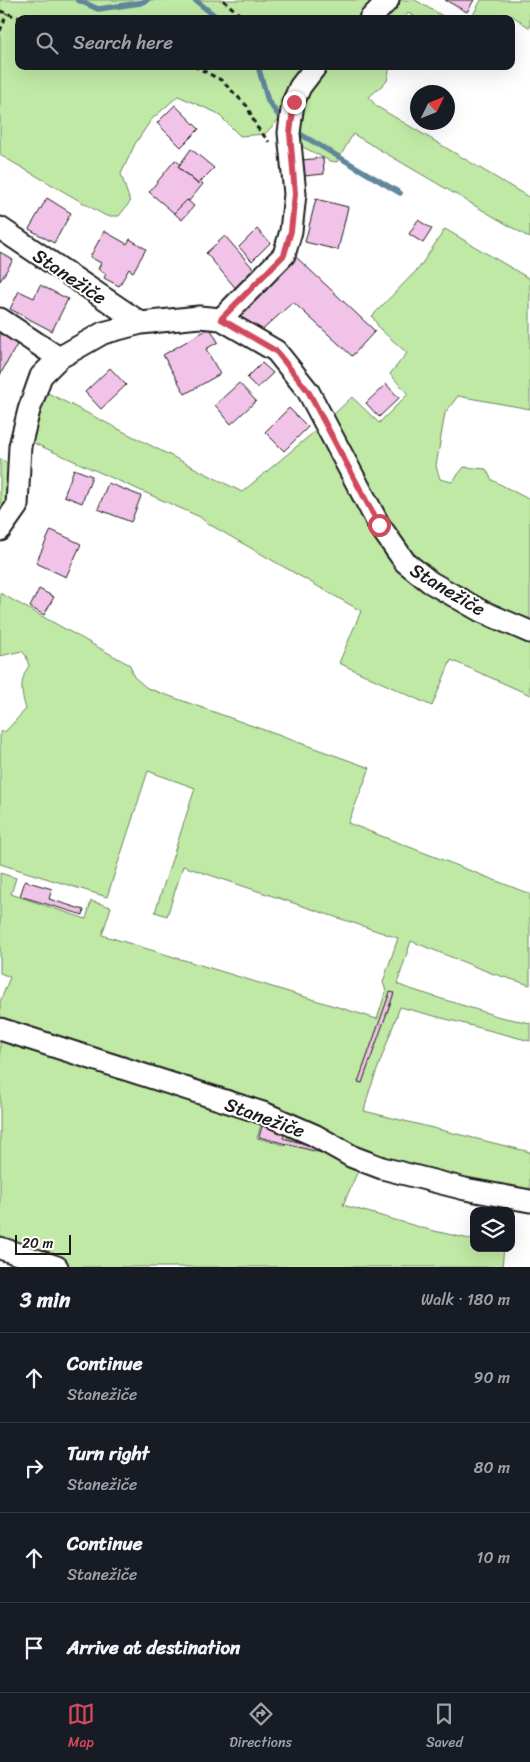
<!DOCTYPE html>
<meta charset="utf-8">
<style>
body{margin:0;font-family:Sriracha,sans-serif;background:#20242c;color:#f1f3f6}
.controls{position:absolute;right:15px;bottom:15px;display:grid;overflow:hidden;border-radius:10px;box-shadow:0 5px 20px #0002}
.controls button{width:45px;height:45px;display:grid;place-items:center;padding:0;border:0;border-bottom:1px solid #363941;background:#171b24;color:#f1f3f6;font:25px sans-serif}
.compass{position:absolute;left:410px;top:85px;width:45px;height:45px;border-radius:50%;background:#171b24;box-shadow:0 5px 20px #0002;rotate:47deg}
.scale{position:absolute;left:15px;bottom:12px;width:56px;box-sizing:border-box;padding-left:5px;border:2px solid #1c1c1c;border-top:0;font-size:14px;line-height:18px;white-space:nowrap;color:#1c1c1c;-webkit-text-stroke:4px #fff;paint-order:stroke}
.stop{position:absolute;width:15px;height:15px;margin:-11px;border:4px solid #d1495b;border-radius:50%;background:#fff}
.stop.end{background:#d1495b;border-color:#fff;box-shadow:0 1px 5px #0008}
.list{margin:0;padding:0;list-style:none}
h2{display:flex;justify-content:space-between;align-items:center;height:65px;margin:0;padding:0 20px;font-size:21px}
h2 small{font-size:16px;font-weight:400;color:#9ea1a6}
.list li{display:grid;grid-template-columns:32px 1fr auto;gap:15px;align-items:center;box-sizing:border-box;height:90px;padding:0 20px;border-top:1px solid #363941}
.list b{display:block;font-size:19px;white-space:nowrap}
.list p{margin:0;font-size:16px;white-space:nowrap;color:#9ea1a6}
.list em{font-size:16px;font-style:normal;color:#9ea1a6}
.icon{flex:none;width:28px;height:28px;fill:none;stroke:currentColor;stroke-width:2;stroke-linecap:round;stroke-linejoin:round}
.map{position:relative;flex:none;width:530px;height:1267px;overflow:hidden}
.search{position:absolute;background:#171b24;box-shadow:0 5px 20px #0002;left:15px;right:15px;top:15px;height:55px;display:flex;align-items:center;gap:12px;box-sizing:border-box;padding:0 18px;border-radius:10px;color:#9ea1a6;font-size:19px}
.sheet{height:425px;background:#171b24}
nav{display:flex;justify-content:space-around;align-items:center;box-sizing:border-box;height:70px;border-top:1px solid #363941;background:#171b24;font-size:14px;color:#9ea1a6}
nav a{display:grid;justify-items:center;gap:2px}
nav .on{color:#d1495b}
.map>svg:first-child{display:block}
.green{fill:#bfe9a5;stroke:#6e8260}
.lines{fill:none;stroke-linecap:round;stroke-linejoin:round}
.stream{stroke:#60879b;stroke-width:5.5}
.building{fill:#f1c3e8;stroke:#1c1c1c}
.street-casing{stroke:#1c1c1c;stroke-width:25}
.path{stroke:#1c1c1c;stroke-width:3;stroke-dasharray:5 4;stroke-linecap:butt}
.street{stroke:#fff;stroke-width:21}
.route{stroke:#d1495b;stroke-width:6}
.labels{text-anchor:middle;stroke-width:4;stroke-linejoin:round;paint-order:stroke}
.street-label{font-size:19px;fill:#1c1c1c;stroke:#fff}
</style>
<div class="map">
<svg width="530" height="1267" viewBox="0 0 530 1267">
<rect width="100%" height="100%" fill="#fff"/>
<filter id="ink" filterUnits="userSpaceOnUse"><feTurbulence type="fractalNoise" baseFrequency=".02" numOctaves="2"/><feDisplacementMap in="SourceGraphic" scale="10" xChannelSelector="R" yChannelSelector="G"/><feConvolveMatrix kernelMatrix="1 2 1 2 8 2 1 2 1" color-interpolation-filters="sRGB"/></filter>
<g filter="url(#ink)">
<path class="green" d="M0,0H378L357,19H19V66H306L283,115L265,134L240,136L217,113L178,96L151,120L135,144L121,174L130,202L119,216H106L0,155Z
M397,0H415L448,19H419L408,13L404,19H379Z
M481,0H530V28L511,15L508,19H471Z
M324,66H390L387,81L369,97L376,106L530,198V238L353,134L337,162L330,161L295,143L298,106Z
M445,229L530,279V409L458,396L445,413L436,466L440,479L452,482L464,467L486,469L492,480L530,500V627L408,559L330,418L352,397L379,423L408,394L390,374L407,353L380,329L372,316L419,268Z
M40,389L242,492L314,432H322L381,538L530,638V695L451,660L432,706L339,663L361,611L207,523L200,517L27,440Z
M0,459L15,467L9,505L0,521Z
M0,593L130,665L134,677L147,688L370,768L348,823L530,894V985L491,973L411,941L397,984L407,988L500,1017L530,1023V1041L400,1007L369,1092L364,1111L530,1152V1198L447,1181L0,1024V1002L10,977L0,973V873L16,878L11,894L86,919L91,901L111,907L102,935L377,1019L386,991L383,982L398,938L183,866L167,916L155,912L195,788L148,771L107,897L0,864V732L6,731L26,709C21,693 19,680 29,666L26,656L22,651L0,656Z
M0,1033L263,1119L257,1138L285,1145L290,1129L361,1164L343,1205L430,1230L474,1240V1248H504L502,1267H71L0,1242Z"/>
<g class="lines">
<path class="stream" d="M78,0L98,9L140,3L147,0
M195,0L219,19
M258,66L268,101L285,124
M295,131L400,193"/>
</g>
<path class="building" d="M445,0H474L467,12Z
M175,105L199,129L181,147L157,123Z
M191,149L214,168L198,184L178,167Z
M323,158L324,174L303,176L302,160Z
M175,160L180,164L178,167L198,184L200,181L203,184L189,201L187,200L174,213L149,192Z
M47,198L71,213L54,243L29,229Z
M316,199L348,207L338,250L305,242Z
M187,200L194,206L182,220L174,213Z
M418,220L432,229L423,243L409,234Z
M257,229L270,243L252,261L239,247Z
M104,231L127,244L130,239L146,249L133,272L129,269L119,286L104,278L106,274L98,269L101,263L90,257Z
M225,236L258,274L238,291L206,253Z
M0,252L13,260L0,281Z
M294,255L375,331L352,356L293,302L257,335L236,311Z
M40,285L68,299L52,331L10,309L19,291L34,298Z
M210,328L218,342L206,349L220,374L185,394L163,355Z
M0,330L19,341L0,375Z
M262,363L273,373L257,388L247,378Z
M110,368L126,385L101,409L85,392Z
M239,383L256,401L231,424L215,405Z
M386,384L399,398L379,417L366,403Z
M289,408L308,427L284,451L265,432Z
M74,469L92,476L82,503L64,496Z
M108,483L141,496L131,522L98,509Z
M51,530L81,544L66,577L36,563Z
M39,589L54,597L44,615L30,607Z
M25,881L52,889L49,899L84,910L83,915L20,896Z
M390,992L394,993L362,1083L358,1082Z
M262,1126L285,1132L283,1138L331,1151L330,1155L259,1137Z"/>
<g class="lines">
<g class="street-casing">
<path id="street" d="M370,19L388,0
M0,228L141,323
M0,319L59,358
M221,319L284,255L291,231L295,194L289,133L293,103L300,87L316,66
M0,530L17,506L20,446L29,410L41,376L59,358L103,333L141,323L199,317L221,319L276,351L308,391L379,525L405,562L430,582L481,611L530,632
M0,1029L266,1114L314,1135L353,1157L382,1168L465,1189L530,1201
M0,1248L57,1267"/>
</g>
<path class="path" d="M223,0L245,19
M0,11L23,19
M0,31L7,13
M194,66L221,80L247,106L256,126L269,142"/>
<use href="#street" class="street"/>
</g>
</g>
<g class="lines" filter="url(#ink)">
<path class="route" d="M294,102L290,133L295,194L291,231L284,255L221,319L276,351L308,391L379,525"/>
</g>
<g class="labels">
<g class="street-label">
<text transform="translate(70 276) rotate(34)" y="7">Stanežiče</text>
<text transform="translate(448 589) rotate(31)" y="7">Stanežiče</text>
<text transform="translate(265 1117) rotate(20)" y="7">Stanežiče</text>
</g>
</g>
</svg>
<div class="controls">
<button><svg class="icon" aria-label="layers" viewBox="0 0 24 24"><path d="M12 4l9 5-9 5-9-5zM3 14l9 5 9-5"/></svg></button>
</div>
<svg class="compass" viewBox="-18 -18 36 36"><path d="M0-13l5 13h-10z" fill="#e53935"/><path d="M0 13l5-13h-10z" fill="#9ea1a6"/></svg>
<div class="scale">20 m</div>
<div class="stop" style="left:379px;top:525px"></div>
<div class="stop end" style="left:294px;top:102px"></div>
<div class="search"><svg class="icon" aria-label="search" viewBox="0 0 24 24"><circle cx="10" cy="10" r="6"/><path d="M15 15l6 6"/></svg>Search here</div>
</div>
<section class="sheet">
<h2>3 min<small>Walk · 180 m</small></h2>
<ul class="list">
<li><svg class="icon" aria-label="ahead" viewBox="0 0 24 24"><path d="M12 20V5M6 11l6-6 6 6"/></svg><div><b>Continue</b><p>Stanežiče</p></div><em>90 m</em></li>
<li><svg class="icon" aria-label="right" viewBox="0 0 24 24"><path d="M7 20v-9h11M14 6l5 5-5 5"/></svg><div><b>Turn right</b><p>Stanežiče</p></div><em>80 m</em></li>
<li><svg class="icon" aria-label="ahead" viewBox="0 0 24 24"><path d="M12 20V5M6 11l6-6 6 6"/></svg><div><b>Continue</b><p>Stanežiče</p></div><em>10 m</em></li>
<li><svg class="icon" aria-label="arrive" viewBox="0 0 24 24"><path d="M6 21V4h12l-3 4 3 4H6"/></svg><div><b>Arrive at destination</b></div></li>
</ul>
</section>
<nav>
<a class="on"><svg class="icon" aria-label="map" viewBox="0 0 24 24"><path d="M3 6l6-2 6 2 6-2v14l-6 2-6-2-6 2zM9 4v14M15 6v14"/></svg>Map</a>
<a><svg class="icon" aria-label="directions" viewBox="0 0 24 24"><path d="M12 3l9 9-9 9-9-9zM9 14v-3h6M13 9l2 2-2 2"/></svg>Directions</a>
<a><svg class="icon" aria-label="saved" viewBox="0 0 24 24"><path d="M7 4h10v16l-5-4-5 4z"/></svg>Saved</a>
</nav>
